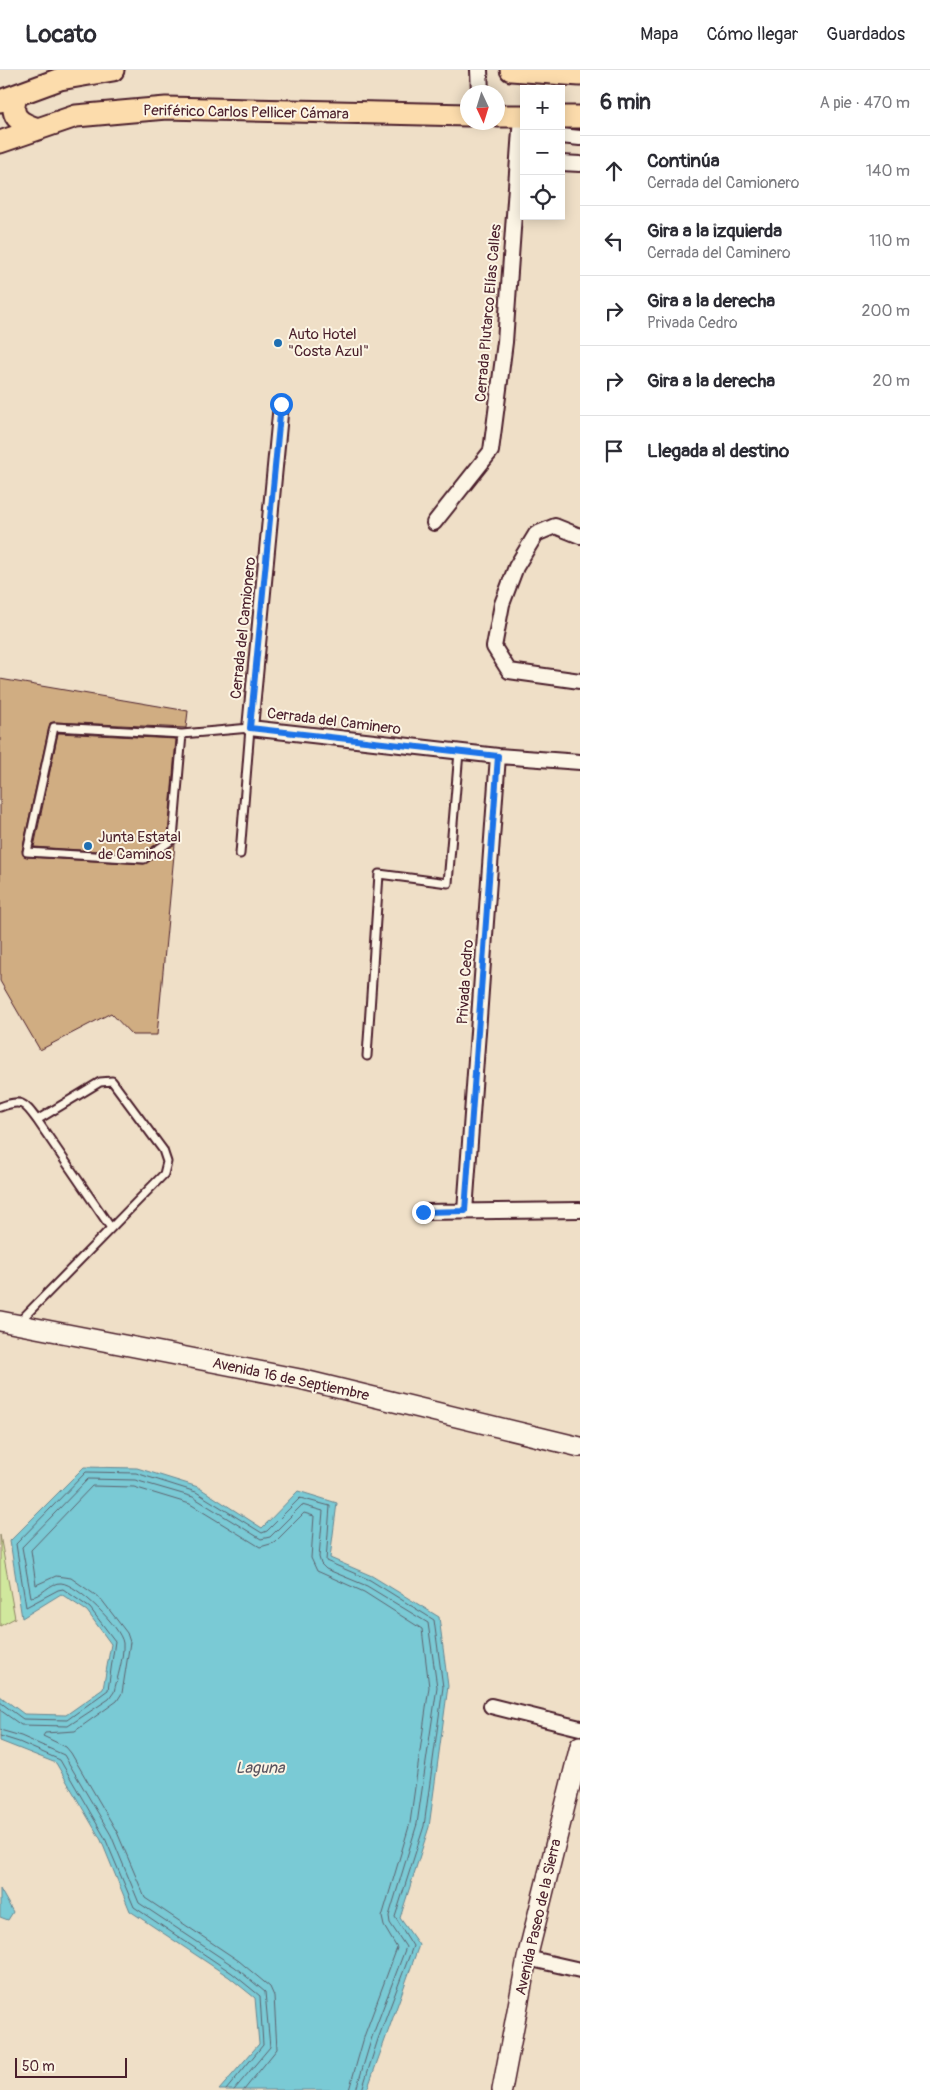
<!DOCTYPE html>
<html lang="es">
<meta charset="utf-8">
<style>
body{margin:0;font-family:Pangolin,sans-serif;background:#f2f2f3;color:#2b2b33}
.controls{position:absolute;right:15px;top:15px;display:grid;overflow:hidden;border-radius:0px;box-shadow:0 2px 12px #0003}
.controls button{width:45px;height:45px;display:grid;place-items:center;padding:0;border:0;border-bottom:1px solid #e1e1e2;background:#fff;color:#2b2b33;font:25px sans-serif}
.compass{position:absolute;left:460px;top:15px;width:45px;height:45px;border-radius:50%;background:#fff;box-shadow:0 2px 12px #0003;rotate:176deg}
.scale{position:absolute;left:15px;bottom:12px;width:112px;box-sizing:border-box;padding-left:5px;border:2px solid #4a1f2b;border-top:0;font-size:14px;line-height:18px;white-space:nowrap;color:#4a1f2b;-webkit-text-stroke:4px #fcf5e5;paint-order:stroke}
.stop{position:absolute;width:15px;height:15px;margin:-11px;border:4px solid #1a73e8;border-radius:50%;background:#fff}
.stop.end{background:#1a73e8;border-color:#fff;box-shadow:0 1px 5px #0008}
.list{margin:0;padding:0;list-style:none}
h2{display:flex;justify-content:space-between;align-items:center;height:65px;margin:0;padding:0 20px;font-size:21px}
h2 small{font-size:16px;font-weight:400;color:#7c7c81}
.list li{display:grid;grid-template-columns:32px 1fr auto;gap:15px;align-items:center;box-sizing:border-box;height:70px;padding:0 20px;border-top:1px solid #e1e1e2}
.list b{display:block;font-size:19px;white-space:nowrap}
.list p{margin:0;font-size:16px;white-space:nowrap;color:#7c7c81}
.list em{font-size:16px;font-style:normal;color:#7c7c81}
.icon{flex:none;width:28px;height:28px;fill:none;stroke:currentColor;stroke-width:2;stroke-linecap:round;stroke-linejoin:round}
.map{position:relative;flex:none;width:580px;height:2020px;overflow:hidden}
header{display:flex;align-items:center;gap:30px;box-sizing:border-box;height:70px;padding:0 25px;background:#fff;border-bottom:1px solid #e1e1e2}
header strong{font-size:24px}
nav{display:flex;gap:28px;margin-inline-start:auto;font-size:18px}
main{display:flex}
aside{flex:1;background:#fff}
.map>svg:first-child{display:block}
.green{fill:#d0e89d;stroke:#8d8464}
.water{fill:#7acad5;stroke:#678691}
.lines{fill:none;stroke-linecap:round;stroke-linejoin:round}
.shore{stroke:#5d636f;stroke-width:1}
.building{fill:#d0ad82;stroke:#4a1f2b}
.service-casing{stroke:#4a1f2b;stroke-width:11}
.minor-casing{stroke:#4a1f2b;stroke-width:18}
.tertiary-casing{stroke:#4a1f2b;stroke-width:20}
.secondary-casing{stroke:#4a1f2b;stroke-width:22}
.primary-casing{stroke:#4a1f2b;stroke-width:25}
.service{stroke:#fcf5e5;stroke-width:7}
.minor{stroke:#fcf5e5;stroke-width:14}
.tertiary{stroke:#fcf5e5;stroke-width:16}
.secondary{stroke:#fcf5e5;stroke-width:19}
.primary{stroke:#fcdcac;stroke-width:21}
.route{stroke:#1a73e8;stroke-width:6}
.poi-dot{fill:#1f6fb2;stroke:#fcf5e5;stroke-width:2}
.labels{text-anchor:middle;stroke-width:4;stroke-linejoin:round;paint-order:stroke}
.street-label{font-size:15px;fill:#4a1f2b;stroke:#fcf5e5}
.poi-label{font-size:15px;fill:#4a1f2b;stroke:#fcf5e5;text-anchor:start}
.water-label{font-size:16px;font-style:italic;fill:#58525e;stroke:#fcf5e5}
</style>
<header>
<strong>Locato</strong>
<nav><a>Mapa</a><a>Cómo llegar</a><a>Guardados</a></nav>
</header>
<main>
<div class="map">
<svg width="580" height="2020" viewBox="0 0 580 2020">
<rect width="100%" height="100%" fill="#efdfc7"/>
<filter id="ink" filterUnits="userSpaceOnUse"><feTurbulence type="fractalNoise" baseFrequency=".02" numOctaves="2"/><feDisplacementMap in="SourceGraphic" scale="10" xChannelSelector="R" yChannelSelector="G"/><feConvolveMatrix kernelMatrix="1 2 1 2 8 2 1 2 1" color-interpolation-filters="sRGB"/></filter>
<g filter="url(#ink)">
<path class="green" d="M0,1465L15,1548L0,1556Z"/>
<path class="water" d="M84,1397L137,1398L198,1417L262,1458L298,1421L337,1433L330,1488L372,1506L439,1547L448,1616L429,1757L400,1848L419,1875L367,2020H219L259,1974L255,1928L229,1907L130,1841L101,1770L56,1693L0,1671V1626L24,1644L66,1645L103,1619L111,1574L87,1541L61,1524L22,1548L10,1471Z
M0,1819L13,1842L8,1850L0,1847Z"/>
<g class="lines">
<path class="shore" d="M0,1632L23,1649L67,1650L108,1620L115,1571L90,1538L63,1519L58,1520L26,1537L16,1474L86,1402L136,1403L196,1422L262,1463L267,1461L300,1428L330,1436L326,1491L370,1510L434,1550L443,1617L424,1756L395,1847L413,1876L378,1969L362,2020
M0,1640L21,1655L68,1656L109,1629L114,1622C117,1608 124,1588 123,1573C121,1557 77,1514 61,1513C50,1512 41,1527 31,1527L22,1477L88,1409L135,1410L193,1427L261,1469L270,1467L302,1435L323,1441L319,1487L321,1494L326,1499L367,1516L428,1553L437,1617L417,1754L389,1846L390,1853L406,1877L372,1967L356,2020
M0,1660L21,1666L64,1685L111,1765L139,1833L235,1897L265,1922L270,1977L234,2020
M0,1666L19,1672L60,1690L105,1768L134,1837L232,1903L260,1926L263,1975L226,2020
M244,2020L277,1979L274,1926L270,1917L239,1891L145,1828L117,1762L71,1683L66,1677L43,1666L45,1663L75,1661L117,1631L122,1623L130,1572L127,1563L101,1529L71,1508L56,1506L36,1515L31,1480L92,1416L134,1417L190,1434L260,1477L274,1473L304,1443L314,1446L311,1488L317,1501L364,1522L422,1559L429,1617L410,1753L382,1847L384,1856L397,1878L365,1964L349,2020"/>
</g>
<path class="building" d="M0,609L188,641L186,658L54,652L50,653L22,781L27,787L144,794L175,774L157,965H132L111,943L40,980L0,911Z
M58,663L176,669L168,766L142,784L34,777Z"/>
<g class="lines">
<g class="service-casing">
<path id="service" d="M182,664L173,769L144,789L27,782L54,657L182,664L250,658L240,784
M367,986L379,804L448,813L459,682
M0,1037C21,1029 24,1032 37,1050
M18,1253L164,1104L167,1092L163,1080L112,1011L100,1012L37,1050L111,1158"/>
</g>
<g class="minor-casing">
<path id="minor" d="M561,66L580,68
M561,93L580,94
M281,334L250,658L498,686L580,692
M434,453L491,381L505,272L521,46
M580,466L555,456L536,464L516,497L502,534L494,577L509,601L580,611
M465,1141L498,686
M423,1142L580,1140
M491,1636L580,1658
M527,1888L580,1900"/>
</g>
<g class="tertiary-casing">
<path id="tertiary" d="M479,0L480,22"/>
</g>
<g class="secondary-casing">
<path id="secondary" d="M0,1251L300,1309L580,1377
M502,2020L527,1888L580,1676"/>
</g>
<g class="primary-casing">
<path id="primary" d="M511,0L580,5
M17,25C8,46 19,53 38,59
M0,31L60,9L113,0
M498,46H524
M561,47H580
M0,72L76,46L166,38L468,45"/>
</g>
<use href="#service" class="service"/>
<use href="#minor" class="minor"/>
<use href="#tertiary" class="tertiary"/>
<use href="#secondary" class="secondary"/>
<use href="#primary" class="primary"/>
</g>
</g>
<g class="lines" filter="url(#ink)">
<path class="route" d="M281,334L250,658L498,686L465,1141L423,1142"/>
</g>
<g class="poi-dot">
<circle cx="278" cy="273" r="5"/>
<circle cx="88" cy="776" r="5"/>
</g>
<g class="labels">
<g class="street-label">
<text transform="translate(246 42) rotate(1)" y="5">Periférico Carlos Pellicer Cámara</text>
<text transform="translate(488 243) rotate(-85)" y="5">Cerrada Plutarco Elías Calles</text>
<text transform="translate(243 558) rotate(-84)" y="5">Cerrada del Camionero</text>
<text transform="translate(334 651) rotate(7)" y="5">Cerrada del Caminero</text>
<text transform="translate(465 912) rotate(-86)" y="5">Privada Cedro</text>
<text transform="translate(291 1309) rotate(12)" y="5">Avenida 16 de Septiembre</text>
<text transform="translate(538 1847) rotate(-77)" y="5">Avenida Paseo de la Sierra</text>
</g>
<g class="poi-label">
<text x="288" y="269">Auto Hotel<tspan x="288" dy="17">"Costa Azul"</tspan></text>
<text x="98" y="772">Junta Estatal<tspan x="98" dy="17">de Caminos</tspan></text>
</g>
<g class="water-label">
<text x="260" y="1703">Laguna</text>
</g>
</g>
</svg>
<div class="controls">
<button>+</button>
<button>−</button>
<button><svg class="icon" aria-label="locate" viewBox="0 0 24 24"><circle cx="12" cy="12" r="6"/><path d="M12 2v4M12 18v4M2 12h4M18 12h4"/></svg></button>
</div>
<svg class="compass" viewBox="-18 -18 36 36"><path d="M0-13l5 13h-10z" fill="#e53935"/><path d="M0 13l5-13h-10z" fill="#7c7c81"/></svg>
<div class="scale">50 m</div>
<div class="stop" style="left:281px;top:334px"></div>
<div class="stop end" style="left:423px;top:1142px"></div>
</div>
<aside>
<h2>6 min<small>A pie · 470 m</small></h2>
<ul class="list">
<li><svg class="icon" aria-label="ahead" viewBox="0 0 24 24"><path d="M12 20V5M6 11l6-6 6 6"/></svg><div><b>Continúa</b><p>Cerrada del Camionero</p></div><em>140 m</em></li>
<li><svg class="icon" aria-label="left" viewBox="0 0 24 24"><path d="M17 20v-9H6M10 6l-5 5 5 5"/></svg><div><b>Gira a la izquierda</b><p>Cerrada del Caminero</p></div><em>110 m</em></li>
<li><svg class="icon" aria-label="right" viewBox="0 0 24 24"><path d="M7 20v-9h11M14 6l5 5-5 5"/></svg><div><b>Gira a la derecha</b><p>Privada Cedro</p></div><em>200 m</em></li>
<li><svg class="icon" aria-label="right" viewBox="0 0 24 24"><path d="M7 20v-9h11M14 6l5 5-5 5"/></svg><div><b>Gira a la derecha</b></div><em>20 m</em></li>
<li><svg class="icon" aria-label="arrive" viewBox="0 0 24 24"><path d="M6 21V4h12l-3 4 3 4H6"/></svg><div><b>Llegada al destino</b></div></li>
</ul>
</aside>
</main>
